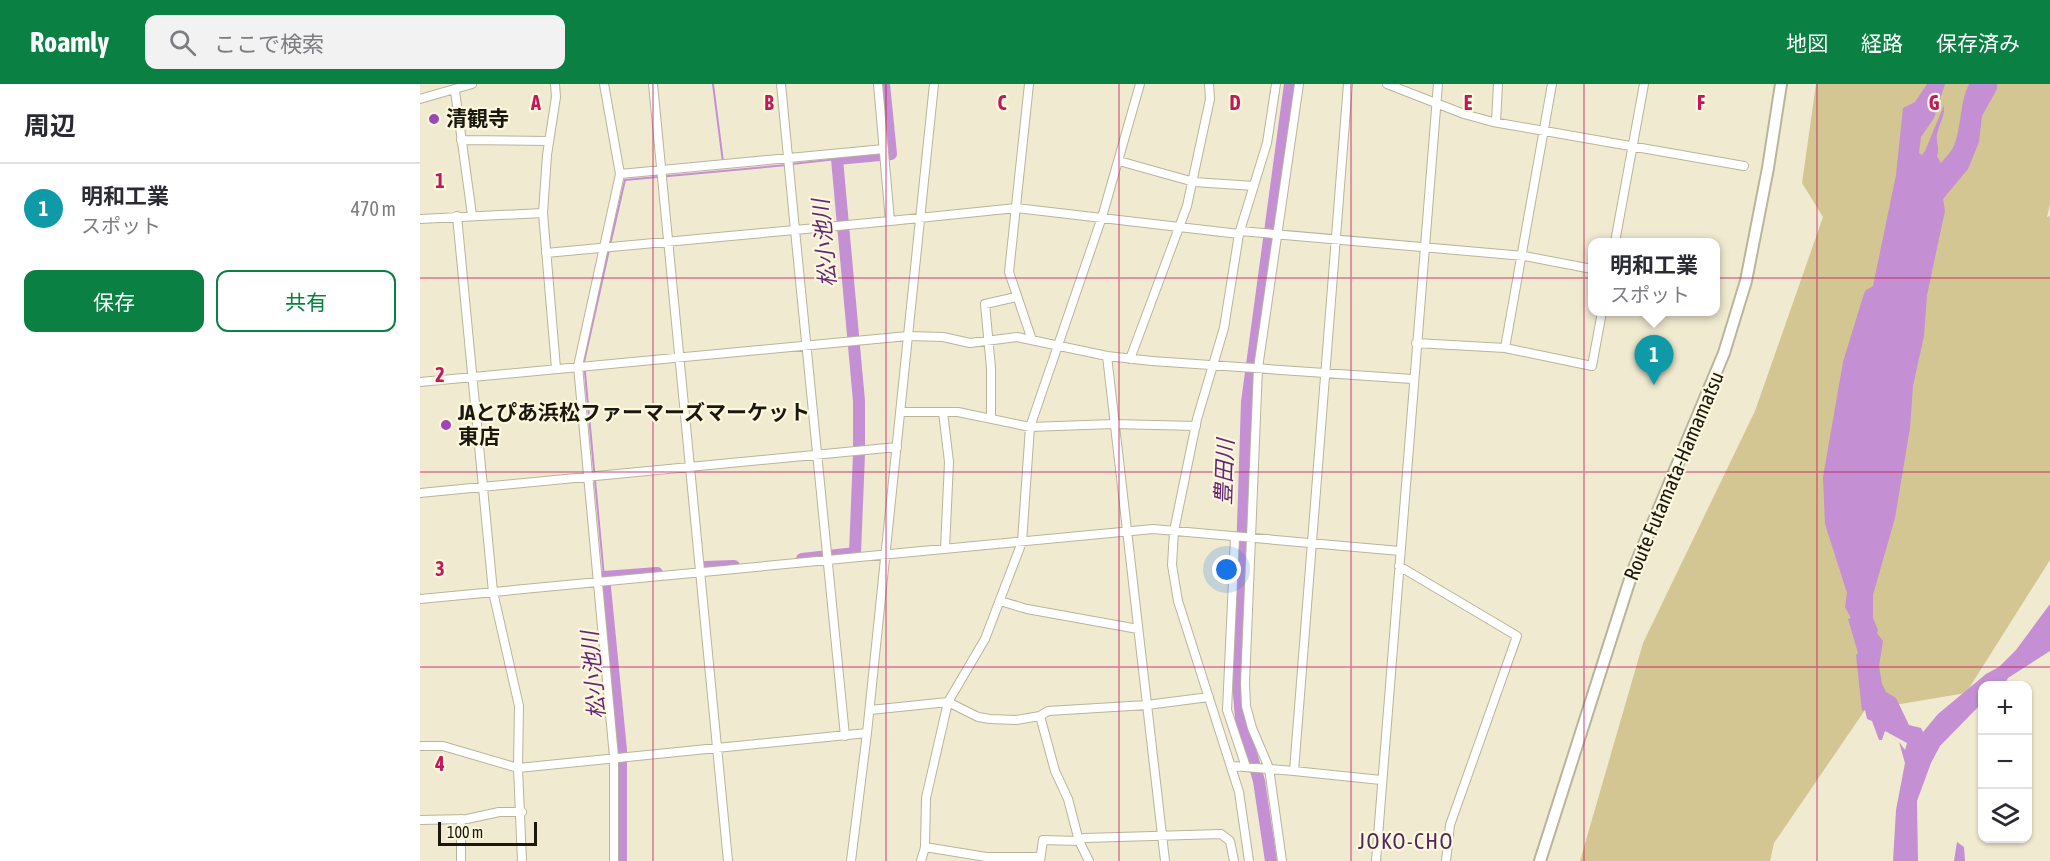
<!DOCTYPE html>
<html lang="ja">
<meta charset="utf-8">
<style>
body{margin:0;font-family:"Asap Condensed","Noto Sans JP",sans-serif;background:#f2f2f3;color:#2b2b33}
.controls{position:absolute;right:18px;bottom:18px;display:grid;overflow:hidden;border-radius:12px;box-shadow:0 2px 4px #0004}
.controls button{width:54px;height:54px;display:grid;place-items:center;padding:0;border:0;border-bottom:2px solid #e1e1e2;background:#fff;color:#2b2b33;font:30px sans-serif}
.scale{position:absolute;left:18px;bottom:15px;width:99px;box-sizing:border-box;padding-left:6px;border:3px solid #19170e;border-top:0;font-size:16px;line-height:21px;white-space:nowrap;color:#19170e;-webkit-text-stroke:4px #fdf7de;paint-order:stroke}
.you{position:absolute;left:807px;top:486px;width:21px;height:21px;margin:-15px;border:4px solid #fff;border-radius:50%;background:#1a73e8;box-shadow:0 0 0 9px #1a73e833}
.badge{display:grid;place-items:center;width:39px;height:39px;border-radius:50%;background:#0b8043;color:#fff;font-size:20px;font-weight:700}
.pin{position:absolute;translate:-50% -50px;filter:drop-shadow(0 2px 3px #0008)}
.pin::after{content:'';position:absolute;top:32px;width:21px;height:18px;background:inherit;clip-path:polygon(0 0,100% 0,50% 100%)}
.popup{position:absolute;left:1168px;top:154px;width:132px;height:78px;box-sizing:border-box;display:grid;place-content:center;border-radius:12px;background:#fff;filter:drop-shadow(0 2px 4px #0005);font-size:20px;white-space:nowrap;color:#7c7c81}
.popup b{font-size:22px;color:#2b2b33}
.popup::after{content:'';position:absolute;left:50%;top:100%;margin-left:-12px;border:12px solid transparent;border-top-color:#fff}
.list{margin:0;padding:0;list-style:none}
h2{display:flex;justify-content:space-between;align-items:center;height:78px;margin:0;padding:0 24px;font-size:26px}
h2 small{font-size:20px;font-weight:400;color:#7c7c81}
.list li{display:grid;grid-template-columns:39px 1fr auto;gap:18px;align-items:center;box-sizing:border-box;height:90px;padding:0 24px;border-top:2px solid #e1e1e2}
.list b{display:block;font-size:22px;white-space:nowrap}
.list p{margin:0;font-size:20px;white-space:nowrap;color:#7c7c81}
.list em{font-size:20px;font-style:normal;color:#7c7c81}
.actions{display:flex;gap:12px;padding:18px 24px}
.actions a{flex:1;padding:14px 0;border:2px solid #0b8043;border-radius:12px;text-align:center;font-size:21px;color:#0b8043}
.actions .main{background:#0b8043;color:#fff}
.icon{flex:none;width:33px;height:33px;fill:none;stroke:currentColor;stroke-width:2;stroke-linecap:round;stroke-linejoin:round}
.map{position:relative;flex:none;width:1630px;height:777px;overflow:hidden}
header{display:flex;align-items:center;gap:36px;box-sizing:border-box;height:84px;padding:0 30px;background:#0b8043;color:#fff}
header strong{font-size:28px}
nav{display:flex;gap:33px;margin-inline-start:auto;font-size:21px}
.search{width:420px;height:54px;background:#f2f2f3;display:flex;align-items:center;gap:15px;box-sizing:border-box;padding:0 21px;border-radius:12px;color:#7c7c81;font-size:22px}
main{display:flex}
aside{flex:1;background:#fff}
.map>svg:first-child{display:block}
.green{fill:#d3c692}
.water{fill:#c48fd3}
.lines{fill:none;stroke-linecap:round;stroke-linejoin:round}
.stream{stroke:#c48fd3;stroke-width:2}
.river{stroke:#c48fd3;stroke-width:12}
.minor-casing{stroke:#b9b49c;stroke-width:10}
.major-casing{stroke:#b9b49c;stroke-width:14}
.minor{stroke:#fff;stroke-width:8}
.major{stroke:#fff;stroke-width:10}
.grid{fill:none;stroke:#c2185b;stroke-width:1.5;stroke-opacity:0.55}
.poi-dot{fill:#9e47b4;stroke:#fdf7de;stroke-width:2}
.labels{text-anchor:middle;stroke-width:4.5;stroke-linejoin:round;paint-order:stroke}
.poi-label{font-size:21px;font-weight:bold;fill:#19170e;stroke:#fdf7de;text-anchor:start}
.street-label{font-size:21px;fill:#19170e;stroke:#fdf7de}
.water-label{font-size:22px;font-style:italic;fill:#652475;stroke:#fdf7de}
.neighbourhood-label{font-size:22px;letter-spacing:1.5px;fill:#50265b;stroke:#fdf7de}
.grid-label{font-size:20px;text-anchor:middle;font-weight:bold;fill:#c2185b;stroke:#fdf7de;stroke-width:4.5;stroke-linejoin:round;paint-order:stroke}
</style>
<header>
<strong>Roamly</strong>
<div class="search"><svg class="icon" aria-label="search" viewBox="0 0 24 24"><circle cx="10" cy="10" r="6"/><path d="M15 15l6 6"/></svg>ここで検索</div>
<nav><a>地図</a><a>経路</a><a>保存済み</a></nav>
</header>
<main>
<aside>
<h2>周辺<small></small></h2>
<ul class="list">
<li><span class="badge" style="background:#0f9aa8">1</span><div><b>明和工業</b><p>スポット</p></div><em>470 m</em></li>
</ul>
<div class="actions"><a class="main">保存</a><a>共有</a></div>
</aside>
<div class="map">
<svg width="1630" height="777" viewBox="0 0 1630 777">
<rect width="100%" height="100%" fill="#f0ead1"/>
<path class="green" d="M1396,0H1630V120L1627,133L1630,132V476L1546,609L1445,626L1354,759L1350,777H1160L1223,559L1335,327L1403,133L1382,99Z"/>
<path class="water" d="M1507,0H1525L1514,34L1501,53L1499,69L1502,71L1505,67L1524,21C1525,34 1519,39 1517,51C1516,59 1520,64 1517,72L1521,79C1525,74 1530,69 1533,64C1542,44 1539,20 1549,0H1577V5L1562,32L1559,58L1548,85L1523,115L1525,127L1507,211L1504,252L1493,302L1490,344L1475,434L1453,511V534L1458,546L1457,549L1463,557L1459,582L1462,600L1466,608L1476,614L1489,641L1501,644L1503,648L1518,630L1566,590L1579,583L1596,566L1630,520V567L1588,594L1584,601L1562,602V619L1520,662L1511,679L1497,717L1498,777H1473L1476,726L1485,679L1479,658L1485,666L1487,659L1465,647L1462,656H1459L1452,637L1447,635L1445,626L1442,627L1436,571L1438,569L1428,535L1431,534L1425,523L1427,509L1405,440L1403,393L1423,278L1442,216L1445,207L1453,202L1476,91L1483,24L1495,18Z
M1537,758L1544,763L1545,777H1534Z"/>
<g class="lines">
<path class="stream" d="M293,0L303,78
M372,80L417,75
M190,161L205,96L367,81
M184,493L164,278L189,166"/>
<path class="river" d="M439,363V317L417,75L471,70L464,0
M382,475L435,469L439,370
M285,483L314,482
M201,777V666L184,493L237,489
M851,777L839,697L821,634L818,597L827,318L870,0"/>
<g class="minor-casing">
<path id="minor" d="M184,0L200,90L158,282L194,673V777
M233,0L308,777
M361,0L375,146L470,137
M458,0L470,137L596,124L819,150
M609,0L589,188L612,256
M928,0L874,687L961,696
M967,0L1044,30L1073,38L1324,82
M35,7L52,131
M0,15L52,0
M1076,38L1078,0
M41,56L129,57
M699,77L774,98L834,102
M200,90L464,65
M123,129L127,71L136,13L135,0
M37,132L73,508L99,622L98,684L102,777
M0,135L123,129L136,284
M820,147L1104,172L1172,185
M1195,158L1224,0
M126,169L375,146L425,652
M996,259L1085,264L1172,282L1182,228
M1085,264L1132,0
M687,272L745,777
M710,275L767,122L790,15L789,0
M0,298L488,252L523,253L550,259L597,253L687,272L732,277L992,295
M480,328H538L610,343L693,340L776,342
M523,328L529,378L525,465
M571,334V284L565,220L596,213
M0,409L477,363
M815,453L807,626L826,683
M979,482L1097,552L1030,741L1026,777
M0,515L733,445L980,467
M580,517L607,525L718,545
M450,626L528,618L558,633L570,635L596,636L620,632L635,687L648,715L659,757L623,756L620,777
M620,632L628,627L727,621L789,613
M0,662H23L98,684L447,649
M812,682L874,687
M41,735V777
M0,736L47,735L79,728H102
M505,763L566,773H620
M431,777L447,649L514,0
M501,777L505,763L506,714L528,618L565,555L602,458L610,343L682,133L720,0
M669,777L659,757L664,754L801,750L810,757L814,777
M829,777L819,708L758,517L752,481L754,447L777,335L804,244L819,150L847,59L856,0
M862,777L849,684L832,644L826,622L825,599L838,284L879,0
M956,777L1018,0"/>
</g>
<g class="major-casing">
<path id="major" d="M1120,777L1212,489L1304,269L1326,197L1348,84L1361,0"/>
</g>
<use href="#minor" class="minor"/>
<use href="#major" class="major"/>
</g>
<path class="grid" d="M233,0V777M466,0V777M699,0V777M931,0V777M1164,0V777M1397,0V777M0,194H1630M0,388H1630M0,583H1630"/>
<g class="poi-dot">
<circle cx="14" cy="35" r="6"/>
<circle cx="26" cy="341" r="6"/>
</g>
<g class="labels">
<g class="poi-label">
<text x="26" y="42">清観寺</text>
<text x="38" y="336">JAとぴあ浜松ファーマーズマーケット<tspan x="38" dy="24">東店</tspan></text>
</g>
<g class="street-label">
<text transform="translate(1254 392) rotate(-67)" y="7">Route Futamata-Hamamatsu</text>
</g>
<g class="water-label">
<text transform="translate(404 159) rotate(-95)" y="8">松小池川</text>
<text transform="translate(804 388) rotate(-88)" y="8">豊田川</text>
<text transform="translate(173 591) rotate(-95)" y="8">松小池川</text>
</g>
<g class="neighbourhood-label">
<text x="986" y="765">JOKO-CHO</text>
</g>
</g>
<g class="grid-label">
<text x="116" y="26">A</text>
<text x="349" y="26">B</text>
<text x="582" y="26">C</text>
<text x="815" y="26">D</text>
<text x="1048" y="26">E</text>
<text x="1281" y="26">F</text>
<text x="1514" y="26">G</text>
<text x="20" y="104">1</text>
<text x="20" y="298">2</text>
<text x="20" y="492">3</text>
<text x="20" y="687">4</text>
</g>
</svg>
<div class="controls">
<button>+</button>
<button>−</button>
<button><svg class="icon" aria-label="layers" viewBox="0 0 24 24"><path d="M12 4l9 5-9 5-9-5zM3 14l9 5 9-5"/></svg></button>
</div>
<div class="scale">100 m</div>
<div class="you"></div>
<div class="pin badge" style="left:1234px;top:301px;background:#0f9aa8">1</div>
<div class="popup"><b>明和工業</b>スポット</div>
</div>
</main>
